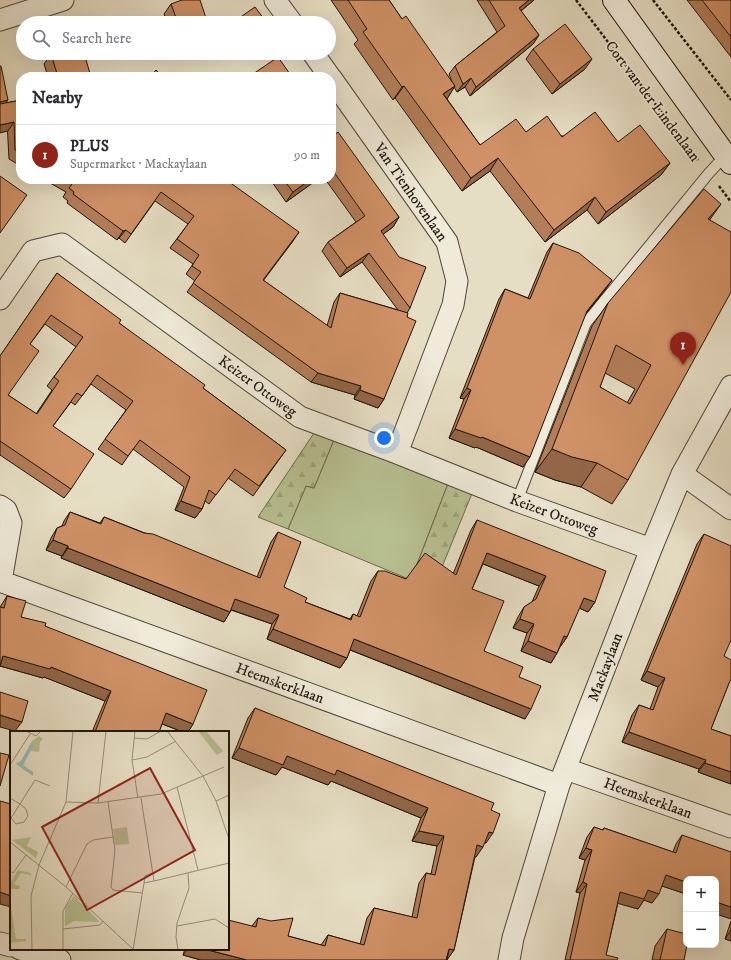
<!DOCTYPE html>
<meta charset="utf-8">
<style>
body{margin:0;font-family:"IM FELL DW Pica",serif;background:#f2f2f3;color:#2b2b33}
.controls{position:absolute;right:12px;bottom:12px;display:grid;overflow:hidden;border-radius:8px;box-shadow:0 4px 16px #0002}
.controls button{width:36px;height:36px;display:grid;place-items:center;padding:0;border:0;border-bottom:1px solid #e1e1e2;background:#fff;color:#2b2b33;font:20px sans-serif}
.you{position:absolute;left:384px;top:438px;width:14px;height:14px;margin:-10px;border:3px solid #fff;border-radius:50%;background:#1a73e8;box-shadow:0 0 0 6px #1a73e833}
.badge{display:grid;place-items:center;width:26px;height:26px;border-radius:50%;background:#8f2418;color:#fff;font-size:13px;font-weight:700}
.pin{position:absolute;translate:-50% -33px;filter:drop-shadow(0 1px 2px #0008)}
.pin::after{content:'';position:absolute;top:21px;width:14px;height:12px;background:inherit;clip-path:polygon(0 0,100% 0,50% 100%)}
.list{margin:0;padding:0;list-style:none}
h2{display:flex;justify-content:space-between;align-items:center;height:52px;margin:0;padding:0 16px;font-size:17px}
h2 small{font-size:13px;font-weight:400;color:#7c7c81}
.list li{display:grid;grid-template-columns:26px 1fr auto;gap:12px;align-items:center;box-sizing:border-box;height:60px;padding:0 16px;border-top:1px solid #e1e1e2}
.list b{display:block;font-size:15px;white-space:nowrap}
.list p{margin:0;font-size:13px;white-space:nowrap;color:#7c7c81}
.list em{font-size:13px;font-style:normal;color:#7c7c81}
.icon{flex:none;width:22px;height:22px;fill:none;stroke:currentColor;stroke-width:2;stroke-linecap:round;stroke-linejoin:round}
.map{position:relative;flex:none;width:731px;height:960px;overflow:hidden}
.search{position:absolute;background:#fff;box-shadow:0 4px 16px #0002;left:16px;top:16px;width:320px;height:44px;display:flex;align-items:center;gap:10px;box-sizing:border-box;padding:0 14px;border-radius:22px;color:#7c7c81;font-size:15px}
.panel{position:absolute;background:#fff;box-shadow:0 4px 16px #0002;left:16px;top:72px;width:320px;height:112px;border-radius:16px}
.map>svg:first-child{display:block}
.grass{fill:#b8c092;stroke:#6b6a4e}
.forest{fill:url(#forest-firs);stroke:#6b6a4e}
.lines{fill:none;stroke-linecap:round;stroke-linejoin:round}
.service-casing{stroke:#504638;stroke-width:12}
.minor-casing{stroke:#504638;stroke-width:23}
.secondary-casing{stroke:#1e1409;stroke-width:24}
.path{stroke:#1e1409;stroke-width:2.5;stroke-dasharray:3 2;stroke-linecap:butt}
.service{stroke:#efead9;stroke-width:10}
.minor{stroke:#efead9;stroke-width:21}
.secondary{stroke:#efead9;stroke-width:22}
.wall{fill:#b37d58;stroke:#1e1409;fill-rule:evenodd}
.shaded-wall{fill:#926647;stroke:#1e1409}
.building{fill:#d09166;stroke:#1e1409;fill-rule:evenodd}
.labels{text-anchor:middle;stroke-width:3.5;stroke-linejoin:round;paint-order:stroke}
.street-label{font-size:15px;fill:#1e1409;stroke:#efead9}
.inset-road{fill:none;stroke:#968d79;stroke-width:1}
.view{fill:#8f2418;fill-opacity:0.15;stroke:#8f2418;stroke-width:2}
.inset-edge{fill:none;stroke:#1e1409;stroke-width:2}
</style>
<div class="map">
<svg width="731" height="960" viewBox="0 0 731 960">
<defs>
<pattern id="forest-firs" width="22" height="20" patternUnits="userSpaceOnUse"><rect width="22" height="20" fill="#b8c092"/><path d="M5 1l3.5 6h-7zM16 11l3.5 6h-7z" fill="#9ea47d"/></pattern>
</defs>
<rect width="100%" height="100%" fill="#e6dec4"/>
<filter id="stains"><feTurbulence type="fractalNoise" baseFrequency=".005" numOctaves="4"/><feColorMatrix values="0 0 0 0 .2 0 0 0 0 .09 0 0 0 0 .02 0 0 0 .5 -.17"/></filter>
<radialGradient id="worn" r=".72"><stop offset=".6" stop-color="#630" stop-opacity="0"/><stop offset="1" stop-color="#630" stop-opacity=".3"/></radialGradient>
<path class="grass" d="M336,435L449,481L411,580L288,529L306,486L314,488Z"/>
<path class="forest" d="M318,427L336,435L314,488L306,486L288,529L258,517Z
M449,481L473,491L433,589L411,580Z"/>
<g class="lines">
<g class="service-casing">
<path id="service" d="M517,501L586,323L709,173L725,156"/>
</g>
<g class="minor-casing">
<path id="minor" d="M275,0L292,23
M0,20L63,0
M313,53L330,77
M331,78L447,242L457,281L453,305L397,453
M0,299L33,251L62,244L300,417L397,453L517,501L651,549
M682,474L731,509
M0,506L6,510L11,523L1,581
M0,581L559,785
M566,769L731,827
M0,943L11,946
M20,949L60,960
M509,960L513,938L559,785L651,549L682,474L731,386"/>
</g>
<g class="secondary-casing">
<path id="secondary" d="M614,0L731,163"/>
</g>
<path class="path" d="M576,0L698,160
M653,0L731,100
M719,186L731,202"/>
<use href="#service" class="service"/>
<use href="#minor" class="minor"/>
<use href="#secondary" class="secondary"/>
</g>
<path class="wall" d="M331,0H389L402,19L452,82L449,74L455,66L497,32L477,0H534L521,11L539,35L533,44L470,96L465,87L457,92L454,87L447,99L480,145L526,132L618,142L670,163L661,175L598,224L587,210L545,242L490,171L462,191L395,98L393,100L354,44L358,40Z
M687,0H731V57Z
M171,4L207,21L206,23H168L164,14Z
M533,49L585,69L552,94L526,59Z
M220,53H235L222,58Z
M51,54L91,77H48L44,64Z
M21,100V166L9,159L6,103Z
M331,131L399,217L393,227L383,234L410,308L407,313V317L384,399L378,408L354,399L355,395L311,382L187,292L195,281L186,274L193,264L170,248L188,224L155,201L125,243L119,238L117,240L67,203L68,201L63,197L66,192L43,179H225L293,241L263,280L327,326L334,302L340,293L398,310L362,262L340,277L322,251L328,242L356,222L325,179H331Z
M270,179H318L286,202Z
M710,220L628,480L612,504L581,487L555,480L535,472L592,326L608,303ZM605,373L635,389L627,403L600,387Z
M553,243L612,280L605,290L586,313L523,467L476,447L475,448L449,438L464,399L460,398L499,299L505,289L528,298L547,252Z
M57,273L119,323L203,388L286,450L253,496L228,478L209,504L205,501L202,509L195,518L175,510L184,487L133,449L122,465L98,449L126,410L91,384L75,405L71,402L53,426L71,489L64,498L0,455V356ZM45,324L76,347L47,386L52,390L36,414L8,395L30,344Z
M70,512L100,523L104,517L257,577L271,542L278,532L284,587L305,602L350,619L353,614L357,616L371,581L378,571L406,579L453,574L471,530L477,520L595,602L588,612L579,608L567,637L560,647L557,653L551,663L521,651L527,633L513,628L518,617L524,607L532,602L539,586L483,564L472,589L484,651L519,677L525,719L350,650L347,658L340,668L267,639L272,624L231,610L230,612L224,622L61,558L62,556L46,550L51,538L57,528L62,526L64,521Z
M704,534L729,683L711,729L731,736V784L698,772L699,769L622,742L632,715L639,705L650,709L658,687L641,680L697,544Z
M7,596L21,617L45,626L193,724L188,732H183L162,724L159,732H92L105,701L44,677L43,678L0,666V607Z
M255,708L491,810L486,843H484L476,857H475L454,950L446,960H201L183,955L185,949H228L252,926L258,918L288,936L321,945L328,935L360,944L367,918L374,908L412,917L419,883L426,873L431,874L437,846L412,841L421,818L331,781L328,785L282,767L276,775L232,758L248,718Z
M594,827L602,830L604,828L673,852L676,844L682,835L716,879L686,894L662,886L652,903L644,900L638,909L618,903L606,955L617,960H565L580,893L576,892L585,860L579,858L587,837Z
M731,921V941L725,939Z
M667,929L684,960H652L655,946Z"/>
<path class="shaded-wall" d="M529,0H534L513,17L519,8Z
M539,35L533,44L470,96L476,87Z
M226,53H235L222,58Z
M592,59L585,69L552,94L560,84Z
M471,78L465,87L457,92L463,84Z
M404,86L395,98L393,100L402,87Z
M455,86L447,99L443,94Z
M8,100L1,110H0V102Z
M14,122L8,131L0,133V125Z
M498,158L490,171L462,191L471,178Z
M670,163L661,175L598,224L606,212Z
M311,179H318L286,202L293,192Z
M595,197L587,210L545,242L554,230Z
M721,204L704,228L708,219Z
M399,217L393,227L374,241L381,231Z
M126,230L119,238L117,240L123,231Z
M299,232L293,241L257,289L263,280Z
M369,253L362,262L340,277L347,268Z
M612,280L605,290L580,321L587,311Z
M318,373L361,386L355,395L311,382Z
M467,388L471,390L464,399L460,398Z
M360,390L384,399L378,408L354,399Z
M455,429L482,437L530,457L523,467L476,447L475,448L449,438Z
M552,449L597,463L581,487L555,480L535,472Z
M181,501L202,509L195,518L175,510Z
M53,540L68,546L62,556L46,550Z
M68,548L230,612L224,622L61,558Z
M487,553L546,576L539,586L481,563Z
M584,598L595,602L588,612L577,607Z
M235,599L279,615L272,624L229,609Z
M520,619L534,624L527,633L513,628Z
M273,629L347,658L340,668L267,639Z
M564,636L567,637L560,647L557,646Z
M354,639L531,709L525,719L348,649Z
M528,641L557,653L551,663L521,651Z
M3,656L51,667L111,691L105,701L44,677L43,678L0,666Z
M647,671L665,678L658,687L641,680Z
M166,713L193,724L188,732H183L160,723Z
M0,715L22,722L15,731L0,727Z
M629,732L706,760L699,769L622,742Z
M239,748L287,756L337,770L428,808L421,818L331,781L328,785L282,767L276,775L232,758Z
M705,763L731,772V784L698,772Z
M419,831L444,836L437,846L412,841Z
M489,832L493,833L486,843L482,842Z
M477,845L483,847L476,857L470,855Z
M586,848L592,850L585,860L579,858Z
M666,875L686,882V894L659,885Z
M583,882L587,884L580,893L576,892Z
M648,890L659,894L652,903L644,900L638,909L613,902L620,892Z
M0,892L11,896V907L0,904Z
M716,902L731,907V919L716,914Z
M731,930V941L725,939Z
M188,949H204L247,960H201L183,955Z
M449,949L454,950L447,960Z"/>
<path class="building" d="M182,0H200L207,21L202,23H178L171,4Z
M348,0H389L402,19L406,16L455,86L443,94L480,145L516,119L526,132L547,116L562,137L595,112L618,142L640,125L670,163L606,212L595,197L554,230L498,158L471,178L404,86L402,87L363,32L367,29Z
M489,0H529L519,8L539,35L476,87L471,78L463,84L455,66L505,26Z
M702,0H731V37Z
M255,7L267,23H232Z
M565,24L592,59L560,84L533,49Z
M55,53H84L91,77H58L51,54Z
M278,57L292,77H254L253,74Z
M0,66H1L8,100L0,102Z
M156,70L163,77H150Z
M21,100V153L15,150L14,122L0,125V104Z
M331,131L334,135L338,132L399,217L381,231L399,257L426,267L410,308L369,253L347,268L328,242L365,216L331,168Z
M0,176L27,195L0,233Z
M64,179H225L299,232L263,280L331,328L340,293L408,313L407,317L416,321L384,399L360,390L361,386L318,373L193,283L201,272L192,266L199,255L177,239L194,216L161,192L131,234L126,230L123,231L73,194L74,192L69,188L72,184Z
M283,179H311L293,192Z
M704,189L721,204L708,219L731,232V292L628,480L597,463L572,457L552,449L608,303ZM616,345L651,365L630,404L600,387Z
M553,243L579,253L612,280L587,311L530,457L482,437L481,438L455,429L471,390L467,388L505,289L530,299Z
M57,273L121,320L119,323L205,385L203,388L286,450L259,486L235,469L216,495L209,490L202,509L181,501L190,477L140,440L128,456L105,439L133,401L97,375L82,396L77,393L53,426L94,454L71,489L0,441V356ZM51,315L83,337L54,377L59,381L37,414L8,395L39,351L30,344Z
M70,512L101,524L104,517L144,533L153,534L260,578L278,532L301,542L284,587L307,598L305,602L351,620L353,614L360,617L378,571H385L406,579L425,553L456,575L477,520L606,571L595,602L584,598L567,637L564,636L557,653L528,641L534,624L520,619L524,607L536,599L546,576L487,553L472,589L504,601L484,651L523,667L519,677L541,686L531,709L354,639L347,658L273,629L279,615L235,599L230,612L68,548V546L53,540L57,528L65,525Z
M704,534L731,546V640L724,656L731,660V679L729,683L711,729L731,736V772L705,763L706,760L629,732L639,705L653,710L665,678L647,671Z
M7,596L26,601L21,617L46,623L45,626L207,690L193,724L166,713L159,732H95L111,691L51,667L50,669L3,656L0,666V607L4,608Z
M0,692L28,701L22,722L0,715Z
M255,708L494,803L491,810L500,814L493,833L489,832L483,847L477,845L454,950L449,949L446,960H247L204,949H228V920L256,927L258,918L271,921L293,918L288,936L325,946L328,935L364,945L374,908L417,918L426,873L435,875L444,836L419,831L428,808L337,770L335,775L287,756L283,765L239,748Z
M0,753L9,755L0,786Z
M0,801L11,804V896L0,892Z
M594,827L603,830L604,828L676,853L682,835L731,852V907L716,902V879H686V882L666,875L659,894L648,890L644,899L620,892L606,955L618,958L617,960H570L587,884L583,882L592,850L586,848Z
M667,929L686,934V945H687L684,960H660Z"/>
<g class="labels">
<g class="street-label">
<text transform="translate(653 101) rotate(53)" y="5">Cort van der Lindenlaan</text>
<text transform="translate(411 192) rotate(55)" y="5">Van Tienhovenlaan</text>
<text transform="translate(258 386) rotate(36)" y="5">Keizer Ottoweg</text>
<text transform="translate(554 514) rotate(20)" y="5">Keizer Ottoweg</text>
<text transform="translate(605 667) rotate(-69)" y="5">Mackaylaan</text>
<text transform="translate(280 683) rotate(20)" y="5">Heemskerklaan</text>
<text transform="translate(648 798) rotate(20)" y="5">Heemskerklaan</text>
</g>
</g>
<g transform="translate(10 731)">
<rect width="219" height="219" fill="#e6dec4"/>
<path d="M117,96L119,113L105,114L103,98ZM64,165L89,190V191L64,190L55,195V176Z" fill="#b8c092"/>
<path d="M188,0H196L213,20L207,24ZM29,5L33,8L30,11L29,21L20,20L24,14L22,10ZM21,106L17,115L28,121L26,127L2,109ZM8,139L21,142V144L11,142L4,153L10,155L9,158H0V153ZM0,171L6,208H16V210L0,212Z" fill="#b8c092"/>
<path d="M22,10L24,14L13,34L23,41V45L6,33L11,30Z" fill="#96bcb6"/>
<path class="inset-road" d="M16,0L26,5L31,0M125,0L122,29L128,67M157,0L193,45L206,70L219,108M124,7L137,8L151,0M122,29L137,26L166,10M0,34L20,3M167,56L188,139M0,67L10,73L16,78L18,85L14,91L6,93L1,87L10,73L25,49L40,55M206,70L219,64M56,71L88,72L151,63L214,36M98,71L105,119L101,156L103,159L132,162M88,72L96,0M0,111L56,156L124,219M0,140L3,142L16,124M144,150L219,132M134,152L135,145L142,142M56,156L77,113L83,109L103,106M167,195L205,188L219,197M53,198L90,194L93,190M22,219L21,165L29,134L56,71L63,0M53,219V180L63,162M123,219L134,152L144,150L131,67M168,219L166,206L167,192L179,157L178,142"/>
<path class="view" d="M140,37L185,119L77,179L32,96Z"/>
<rect width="219" height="219" class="inset-edge"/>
</g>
<rect width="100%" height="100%" filter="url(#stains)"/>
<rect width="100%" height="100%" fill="url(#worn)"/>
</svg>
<div class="controls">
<button>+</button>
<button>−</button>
</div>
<div class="you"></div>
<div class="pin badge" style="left:683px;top:365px">1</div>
<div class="search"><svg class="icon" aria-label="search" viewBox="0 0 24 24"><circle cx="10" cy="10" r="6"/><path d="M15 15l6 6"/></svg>Search here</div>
<section class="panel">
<h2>Nearby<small></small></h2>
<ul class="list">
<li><span class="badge">1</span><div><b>PLUS</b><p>Supermarket · Mackaylaan</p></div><em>90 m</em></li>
</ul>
</section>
</div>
